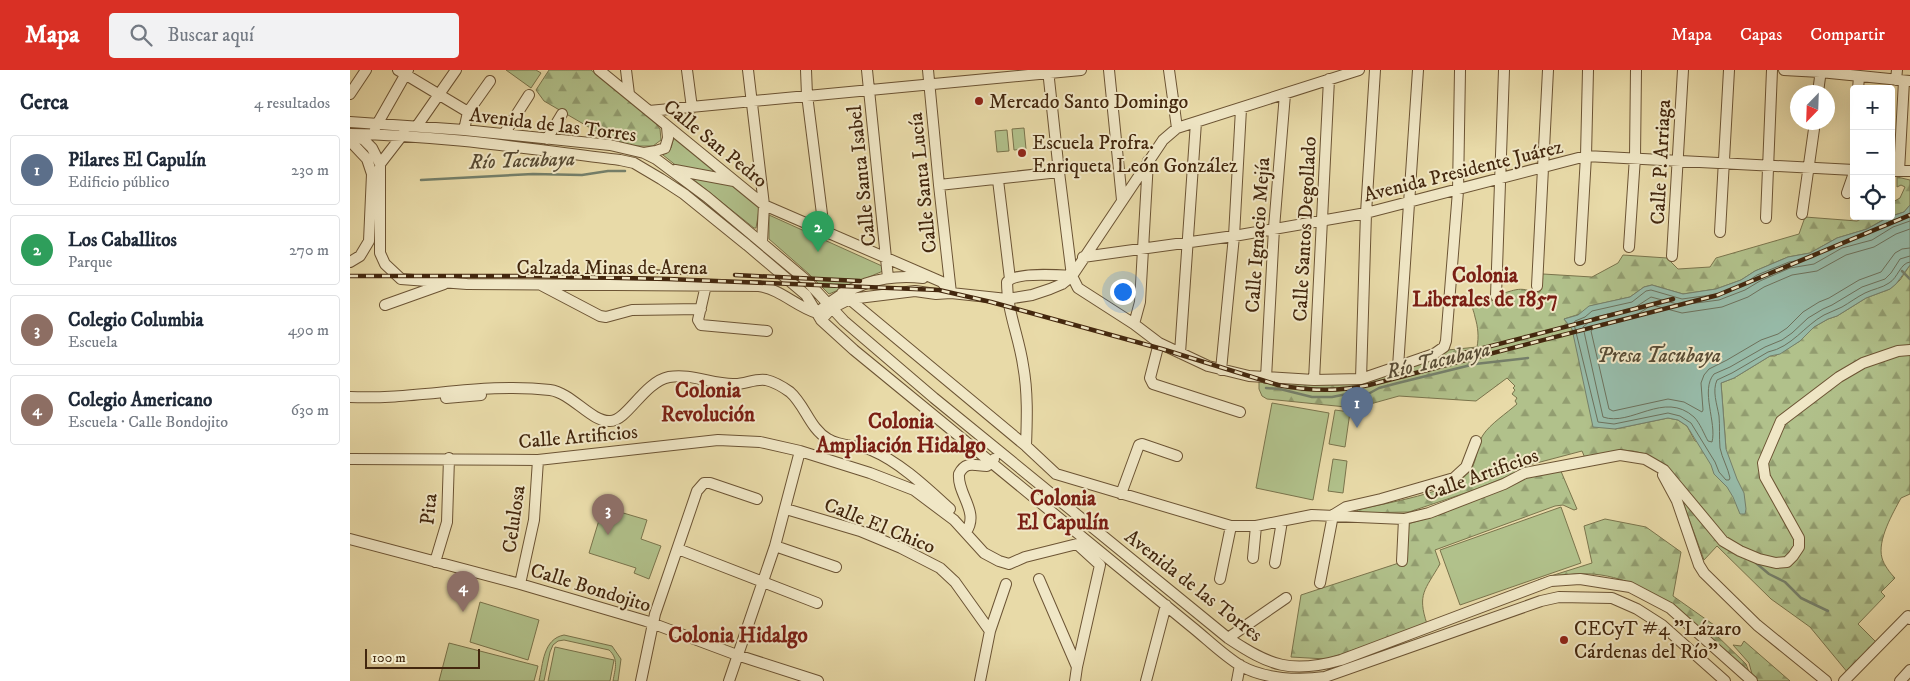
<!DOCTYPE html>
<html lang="es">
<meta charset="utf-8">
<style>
body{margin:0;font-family:"IM FELL DW Pica",serif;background:#f2f2f3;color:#1f2937}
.controls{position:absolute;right:15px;top:15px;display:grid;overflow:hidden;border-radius:5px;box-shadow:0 5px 20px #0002}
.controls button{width:45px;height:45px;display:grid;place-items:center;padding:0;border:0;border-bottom:1px solid #e0e1e3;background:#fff;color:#1f2937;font:25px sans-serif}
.compass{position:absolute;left:1440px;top:15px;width:45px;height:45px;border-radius:50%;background:#fff;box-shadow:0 5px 20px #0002;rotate:203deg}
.scale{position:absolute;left:15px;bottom:12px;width:115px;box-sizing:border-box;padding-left:5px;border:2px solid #43270e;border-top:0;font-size:14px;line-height:18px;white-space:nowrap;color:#43270e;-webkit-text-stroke:4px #f0e7c6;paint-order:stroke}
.you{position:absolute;left:772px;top:221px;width:18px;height:18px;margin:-12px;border:4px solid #fff;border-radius:50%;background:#1a73e8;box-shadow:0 0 0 8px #1a73e833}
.badge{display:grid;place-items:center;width:32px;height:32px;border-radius:50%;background:#d93025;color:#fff;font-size:16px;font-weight:700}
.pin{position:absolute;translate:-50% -41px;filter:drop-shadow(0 1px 2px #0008)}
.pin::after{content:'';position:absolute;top:26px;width:18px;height:15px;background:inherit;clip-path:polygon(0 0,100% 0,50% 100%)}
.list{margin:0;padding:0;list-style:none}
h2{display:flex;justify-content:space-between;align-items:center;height:65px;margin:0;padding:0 20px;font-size:21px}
h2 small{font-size:16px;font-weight:400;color:#747a83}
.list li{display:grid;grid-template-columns:32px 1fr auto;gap:15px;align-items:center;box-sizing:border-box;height:70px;margin:0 10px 10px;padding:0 10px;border:1px solid #e0e1e3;border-radius:5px}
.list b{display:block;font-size:19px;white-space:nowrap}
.list p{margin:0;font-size:16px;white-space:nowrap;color:#747a83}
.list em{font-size:16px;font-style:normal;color:#747a83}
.icon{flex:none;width:28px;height:28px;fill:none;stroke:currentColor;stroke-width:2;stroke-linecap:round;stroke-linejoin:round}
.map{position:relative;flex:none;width:1560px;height:611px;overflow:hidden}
header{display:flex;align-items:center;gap:30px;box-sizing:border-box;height:70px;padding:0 25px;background:#d93025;color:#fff}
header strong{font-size:24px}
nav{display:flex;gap:28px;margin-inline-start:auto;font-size:18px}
.search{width:350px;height:45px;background:#f2f2f3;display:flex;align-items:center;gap:12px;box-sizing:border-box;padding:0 18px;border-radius:5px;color:#747a83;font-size:19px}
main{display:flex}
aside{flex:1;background:#fff}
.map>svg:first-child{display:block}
.forest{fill:url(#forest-firs);stroke:#7a744c}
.park{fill:#b1c18b;stroke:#7a744c}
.water{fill:#97bba9;stroke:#75806b}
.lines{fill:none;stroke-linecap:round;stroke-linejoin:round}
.shore{stroke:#6d715c;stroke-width:1}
.stream{stroke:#75806b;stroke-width:2.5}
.minor-casing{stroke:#6c5434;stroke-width:12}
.minor{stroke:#f0e7c6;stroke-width:10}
.rail-casing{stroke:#43270e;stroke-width:4.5}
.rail{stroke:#f0e7c6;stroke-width:2.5;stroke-dasharray:8;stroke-linecap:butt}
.poi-dot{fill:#8f2418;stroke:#f0e7c6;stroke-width:2}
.labels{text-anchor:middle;stroke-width:4;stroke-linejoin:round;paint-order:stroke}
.poi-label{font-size:20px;fill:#43270e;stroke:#f0e7c6;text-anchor:start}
.street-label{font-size:20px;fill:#43270e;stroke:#f0e7c6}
.water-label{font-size:21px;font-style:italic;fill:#584c35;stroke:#f0e7c6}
.neighbourhood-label{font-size:21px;font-weight:bold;fill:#7a1f14;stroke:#f0e7c6}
</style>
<header>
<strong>Mapa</strong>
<div class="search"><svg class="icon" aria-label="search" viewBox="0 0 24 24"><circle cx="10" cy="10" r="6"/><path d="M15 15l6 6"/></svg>Buscar aquí</div>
<nav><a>Mapa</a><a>Capas</a><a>Compartir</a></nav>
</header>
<main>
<aside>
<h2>Cerca<small>4 resultados</small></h2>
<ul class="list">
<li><span class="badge" style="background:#5c6f8a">1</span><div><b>Pilares El Capulín</b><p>Edificio público</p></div><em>230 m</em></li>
<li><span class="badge" style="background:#2e9e5b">2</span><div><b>Los Caballitos</b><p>Parque</p></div><em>270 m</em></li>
<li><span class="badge" style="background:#8d6e63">3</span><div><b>Colegio Columbia</b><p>Escuela</p></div><em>490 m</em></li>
<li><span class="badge" style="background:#8d6e63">4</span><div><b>Colegio Americano</b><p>Escuela · Calle Bondojito</p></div><em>630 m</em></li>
</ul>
</aside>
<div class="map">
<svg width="1560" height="611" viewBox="0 0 1560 611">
<defs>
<pattern id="forest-firs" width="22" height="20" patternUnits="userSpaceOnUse" patternTransform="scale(1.25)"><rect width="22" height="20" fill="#b1c18b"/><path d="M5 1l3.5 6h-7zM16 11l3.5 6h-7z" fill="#929d70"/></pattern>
</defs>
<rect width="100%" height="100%" fill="#e8daa8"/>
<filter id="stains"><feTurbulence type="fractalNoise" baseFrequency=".004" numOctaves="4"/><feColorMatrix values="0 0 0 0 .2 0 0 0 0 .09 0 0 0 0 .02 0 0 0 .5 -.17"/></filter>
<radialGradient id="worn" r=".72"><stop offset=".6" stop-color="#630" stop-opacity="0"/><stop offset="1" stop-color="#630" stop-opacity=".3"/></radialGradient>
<path class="forest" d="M199,0H241L301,47L310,59L311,70L303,76H279L261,70L194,31L186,20Z
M1547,107L1560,110V135L1554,142L1541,146V133L1550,128L1555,117L1551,115L1547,117Z
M1517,146H1540L1517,159L1487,168L1460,183L1438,187L1405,201L1391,210L1366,219L1333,224L1302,215L1294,217L1280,227L1240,236L1233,243L1214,249L1222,259L1265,359L1318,348L1328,350L1337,356L1345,371L1376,379L1371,313L1384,308L1420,286H1425L1450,271L1464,257L1478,249L1487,246L1516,228L1540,219L1550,210L1560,195V424L1551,428C1543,443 1527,470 1532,488C1534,495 1540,503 1545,508L1531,522L1535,526L1508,554L1527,573L1498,603L1460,557L1421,529L1367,476L1354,490L1331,427L1314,395L1296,384L1283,381L1272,380L1235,388L1232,381L1179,395L1161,405L1121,421L1059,442L1007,443V440C1034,433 1104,423 1120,401C1128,390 1126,375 1133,365C1140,354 1157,343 1167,334L1165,331L1167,328L1162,324L1165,320L1163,318L1165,316L1157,308L1126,331L1049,326L1006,338L917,329L912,326L909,319V310L1011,311L1098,280L1127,277C1129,267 1128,257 1125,247C1124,241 1121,237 1122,230L1142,231L1144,225C1159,224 1168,214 1184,223L1190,222L1189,206L1193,204L1242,207L1268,193L1273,185L1317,188L1328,199L1360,197L1366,188L1449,164L1455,147L1507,151Z
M1210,399L1227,439L1224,440L1213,435L1205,436L1085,480L1090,494C1075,520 1067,524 1077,554L995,583L976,589L941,587L951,525L1052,492L1054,455L1089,445L1176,408Z
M1255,449L1296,457L1331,482L1323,526L1364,555L1361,560L1396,594L1399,602C1349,559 1297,499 1225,504C1213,505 1200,510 1189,514L1188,510L1242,493L1234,456Z
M1394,571L1440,611H1408L1400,605L1402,604L1399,593L1383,575L1391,576Z"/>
<path class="park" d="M156,0H186L191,3L181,18Z
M674,58L676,79L664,80L662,59Z
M657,60L659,81L647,82L645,61Z
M324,67L410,134L406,158H404L313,85V83L321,78Z
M419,145L532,196L533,201L479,224L459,204L419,169Z
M922,333L979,343L963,430L906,418Z
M985,340L1000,342L995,377L979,374Z
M983,389L997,391L993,423L978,421Z
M253,437L297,450L291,469L311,476L299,509L284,503L286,498L239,483Z
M1211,437L1231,493L1110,535L1090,480Z
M130,532L189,550L178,590L120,572Z
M214,565L262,576L271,589L268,611H263C265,599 269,589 259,580L214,570L208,571L203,575L200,582L194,611H189C193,594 193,569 214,565Z
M99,573L188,596L184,611H89Z
M205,577L264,590L260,611H198Z"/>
<path class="water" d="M1560,135V195L1546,214L1540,219L1516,228L1487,246L1478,249L1464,257L1450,271L1430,284L1420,286L1384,308L1371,313L1376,379L1387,409L1394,423L1396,439L1395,444H1390L1383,427L1377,417L1364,404L1361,395L1337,356L1328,350L1318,348L1265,359L1243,357L1222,259L1214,249L1228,245L1239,236L1280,227L1294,217L1302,215L1333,224L1366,219L1391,210L1405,201L1438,187L1460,183L1487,168L1517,159L1539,147L1554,142Z"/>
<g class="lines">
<path class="shore" d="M1560,143L1555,146L1540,151L1519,164L1490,173L1462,188L1439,192L1407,205L1392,215L1368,224L1332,229L1301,220L1296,221L1282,232L1242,241L1235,247L1225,251L1224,254L1248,352L1264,354L1318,343L1330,346L1341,353L1365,392L1369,402L1376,410H1379L1380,408C1378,398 1372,388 1370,378C1369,367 1370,356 1369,346C1367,334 1362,321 1367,310L1382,303L1418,282C1442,277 1454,256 1474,245C1480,242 1486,240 1492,237C1499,233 1507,227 1515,223C1523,219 1532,218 1539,213C1548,208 1550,193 1560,192
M1560,151L1543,157L1522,170L1492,178L1464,194L1440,198L1410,211L1395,220L1369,230L1331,235L1301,227L1284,238L1245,247L1233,257L1253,347C1281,357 1314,320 1344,347C1350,353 1354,364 1358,371L1362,372C1367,353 1350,320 1364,304L1380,297L1415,277L1432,270L1442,263L1458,248L1473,239L1482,235L1512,217L1535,209L1541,203L1550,189L1560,186
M1560,159L1546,164L1524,177L1496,185L1467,201L1442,205L1414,217L1398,227L1372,237L1332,243L1302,235L1286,245L1249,254L1241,261L1259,339L1263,341L1318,329L1334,332L1352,342L1353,340L1351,313L1354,305L1359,299L1377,290L1411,270L1428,264L1437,258L1453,242L1469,232L1479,228L1509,210L1531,202L1545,183L1552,179L1560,178"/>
<path class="stream" d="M71,110L183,104L232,105L258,101H275
M1552,201L1560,209
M916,318L930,319L962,327H982L997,324L1008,325L1018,324L1029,318L1048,313L1125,294L1178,288
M1406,493L1419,504L1435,512L1451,528L1478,541"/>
<g class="minor-casing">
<path id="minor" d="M48,0L118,42
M249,0L414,135L592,212L601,223
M276,0L279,24
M337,0L342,38
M398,0L414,135L412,172
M456,0L457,25L474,160
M517,0L538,208
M578,0L589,115L601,223
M698,0L709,102L722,206L728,218L784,254L809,273L858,296L899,306L964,310L1011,309L1084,284L1094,277L1096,271L1108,121L1110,0
M759,0L772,130
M819,0L827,58
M1434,0L1470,2L1560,11
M1546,10L1547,0
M1508,19L1509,7
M1468,22L1471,0
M0,24L16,0
M299,41L731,0
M0,52L114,60L260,75L294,83L306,89L357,127L456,210L494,251L584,328L878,568C920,596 941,604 991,590L1201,511L1230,509L1280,517L1320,538L1402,611
M67,56L106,0
M25,58L58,0
M114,60L118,42L140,11
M0,64C90,65 180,79 270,90L284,93L311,109L334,124L397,175L456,225L471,250L504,280L842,557C857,569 874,586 891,596C915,609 948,611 975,607L1191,531L1209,527L1262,528L1287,539L1312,555L1375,611
M154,64L179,25
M4,65L14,70L22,78L30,94V183L35,194L51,209L117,214L409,216C432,220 445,236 467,243
M197,69L212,44
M294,83L306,81L315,78L318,68L317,57
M30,94L54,63
M325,100L384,111
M1541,101H1560
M1549,101L1554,11
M648,110L660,209
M589,115L709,102
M1497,123L1504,103
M1452,144L1465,52
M1416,148L1422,0
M1370,162L1379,0
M1279,177L1285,87L1286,0
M1322,186L1333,0
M733,187L884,166L1016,143L1236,86L1504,100
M1230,190L1236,86L1238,0
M0,192L10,186L19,171L22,104L17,89L2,73
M191,215L250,246L256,247L282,240L351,239
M356,215L348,250L351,255L417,261
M1187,216L1198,0
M492,223L676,376L706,404L881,456H906L962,445L1054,449L1079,443L1154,414L1175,403L1270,385L1295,389L1314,400L1373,471L1390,481L1409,489L1426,493L1437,492L1443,486L1449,477V468L1415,407L1413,393L1431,351L1489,307L1513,293L1548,281L1560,280
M1146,226L1154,0
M35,235L94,214
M467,243C496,216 533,203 573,208
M471,250L482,238L500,229L565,221L586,224L601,223L657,229L682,225L700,219L712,214L722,206L813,70L827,58L1009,0
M784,254L790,232L798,91
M809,273L800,308L803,314L890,342
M830,283L846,52
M1048,297L1068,0
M871,300L884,166L891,39
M916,308L924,158L935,24
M1011,309L1016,143L1025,0
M964,310L979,9
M0,327C67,330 133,312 200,320C222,323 241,352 260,351C277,351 294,312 319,307C340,303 362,314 383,314C394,315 405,308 416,310C425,312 433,317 440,322C455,335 460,359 478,369C490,377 508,375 521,380C550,392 578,419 600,439
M96,328L131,325
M676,376C677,349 678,322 673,295C669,267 657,241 657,212C665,202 708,205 722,206
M0,389L188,390L368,370L410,372L450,381L520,403L564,420L604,450L634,483L649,491L659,494L675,487L727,474L750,495L727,597L725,611
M1313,405L1327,431L1349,495L1354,503L1407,555L1476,611
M771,424L789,375L792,374L827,386
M436,439L510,461L551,478L590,498L605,512L640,561
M616,462C630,442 607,424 609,404C616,390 625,396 637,396L644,389
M0,469L170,514L296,551L387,585L468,611
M425,476L486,497
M328,479L467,533
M903,488L906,456
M1052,491L1054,449
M85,492L97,452L99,388
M925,493L932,451
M689,509L727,597
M870,509L881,456
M970,513L983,445L996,437L1031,429L1104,408L1116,397L1126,371
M170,514L184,450L188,390
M878,568L936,528
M291,611L305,544L347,421L354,413H360L407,429
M379,611L425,476L450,381
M630,611L640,561L656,514
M796,611L816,535
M887,611L890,595
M1494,611L1558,546L1560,549
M1550,611L1560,600"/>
</g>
<use href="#minor" class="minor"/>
<g class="rail-casing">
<path id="rail" d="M290,201L340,203
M385,205L510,211
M0,206H179L318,209L589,220L641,232L812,279L928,315C959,321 988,322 1019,315L1368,225L1560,145
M1110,284L1323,229"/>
</g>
<use href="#rail" class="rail"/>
</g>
<g class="poi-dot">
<circle cx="629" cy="31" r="5"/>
<circle cx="672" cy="83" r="5"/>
<circle cx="1214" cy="570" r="5"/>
</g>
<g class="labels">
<g class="poi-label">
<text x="639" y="38">Mercado Santo Domingo</text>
<text x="682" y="79">Escuela Profra.<tspan x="682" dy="23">Enriqueta León González</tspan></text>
<text x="1224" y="565">CECyT #4 "Lázaro<tspan x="1224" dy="23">Cárdenas del Río"</tspan></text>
</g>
<g class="street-label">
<text transform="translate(203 54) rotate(7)" y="7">Avenida de las Torres</text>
<text transform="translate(366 73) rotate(39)" y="7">Calle San Pedro</text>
<text transform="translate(1310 92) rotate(-87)" y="7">Calle P. Arriaga</text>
<text transform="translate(1113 100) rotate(-14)" y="7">Avenida Presidente Juárez</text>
<text transform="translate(511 106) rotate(-96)" y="7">Calle Santa Isabel</text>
<text transform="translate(572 113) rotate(-96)" y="7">Calle Santa Lucía</text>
<text transform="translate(954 159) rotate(-87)" y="7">Calle Santos Degollado</text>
<text transform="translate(907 165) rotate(-86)" y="7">Calle Ignacio Mejía</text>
<text x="262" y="204">Calzada Minas de Arena</text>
<text transform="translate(228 366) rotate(-5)" y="7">Calle Artificios</text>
<text transform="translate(1131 404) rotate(-20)" y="7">Calle Artificios</text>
<text transform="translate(78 439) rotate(-84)" y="7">Pita</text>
<text transform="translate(163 449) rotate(-82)" y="7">Celulosa</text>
<text transform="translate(530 455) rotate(22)" y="7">Calle El Chico</text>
<text transform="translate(844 515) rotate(38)" y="7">Avenida de las Torres</text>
<text transform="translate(241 517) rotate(17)" y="7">Calle Bondojito</text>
</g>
<g class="water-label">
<text transform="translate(172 90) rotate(-2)" y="7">Río Tacubaya</text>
<text x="1309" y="292">Presa Tacubaya</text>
<text transform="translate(1088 290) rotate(-13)" y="7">Río Tacubaya</text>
</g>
<g class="neighbourhood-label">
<text x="1135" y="212">Colonia<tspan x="1135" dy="24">Liberales de 1857</tspan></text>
<text x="358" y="327">Colonia<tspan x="358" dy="24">Revolución</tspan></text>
<text x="551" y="358">Colonia<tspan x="551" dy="24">Ampliación Hidalgo</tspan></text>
<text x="713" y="435">Colonia<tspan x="713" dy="24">El Capulín</tspan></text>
<text x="388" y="572">Colonia Hidalgo</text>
</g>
</g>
<rect width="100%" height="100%" filter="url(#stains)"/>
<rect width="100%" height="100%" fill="url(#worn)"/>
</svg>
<div class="controls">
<button>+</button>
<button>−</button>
<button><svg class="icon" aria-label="locate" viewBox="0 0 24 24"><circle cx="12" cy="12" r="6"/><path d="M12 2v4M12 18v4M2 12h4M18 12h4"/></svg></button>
</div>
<svg class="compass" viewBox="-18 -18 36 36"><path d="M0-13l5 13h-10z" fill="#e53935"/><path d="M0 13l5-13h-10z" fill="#747a83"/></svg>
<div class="scale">100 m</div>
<div class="you"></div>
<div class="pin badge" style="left:1007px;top:358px;background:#5c6f8a">1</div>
<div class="pin badge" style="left:468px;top:182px;background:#2e9e5b">2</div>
<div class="pin badge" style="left:258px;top:465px;background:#8d6e63">3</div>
<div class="pin badge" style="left:113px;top:542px;background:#8d6e63">4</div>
</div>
</main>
